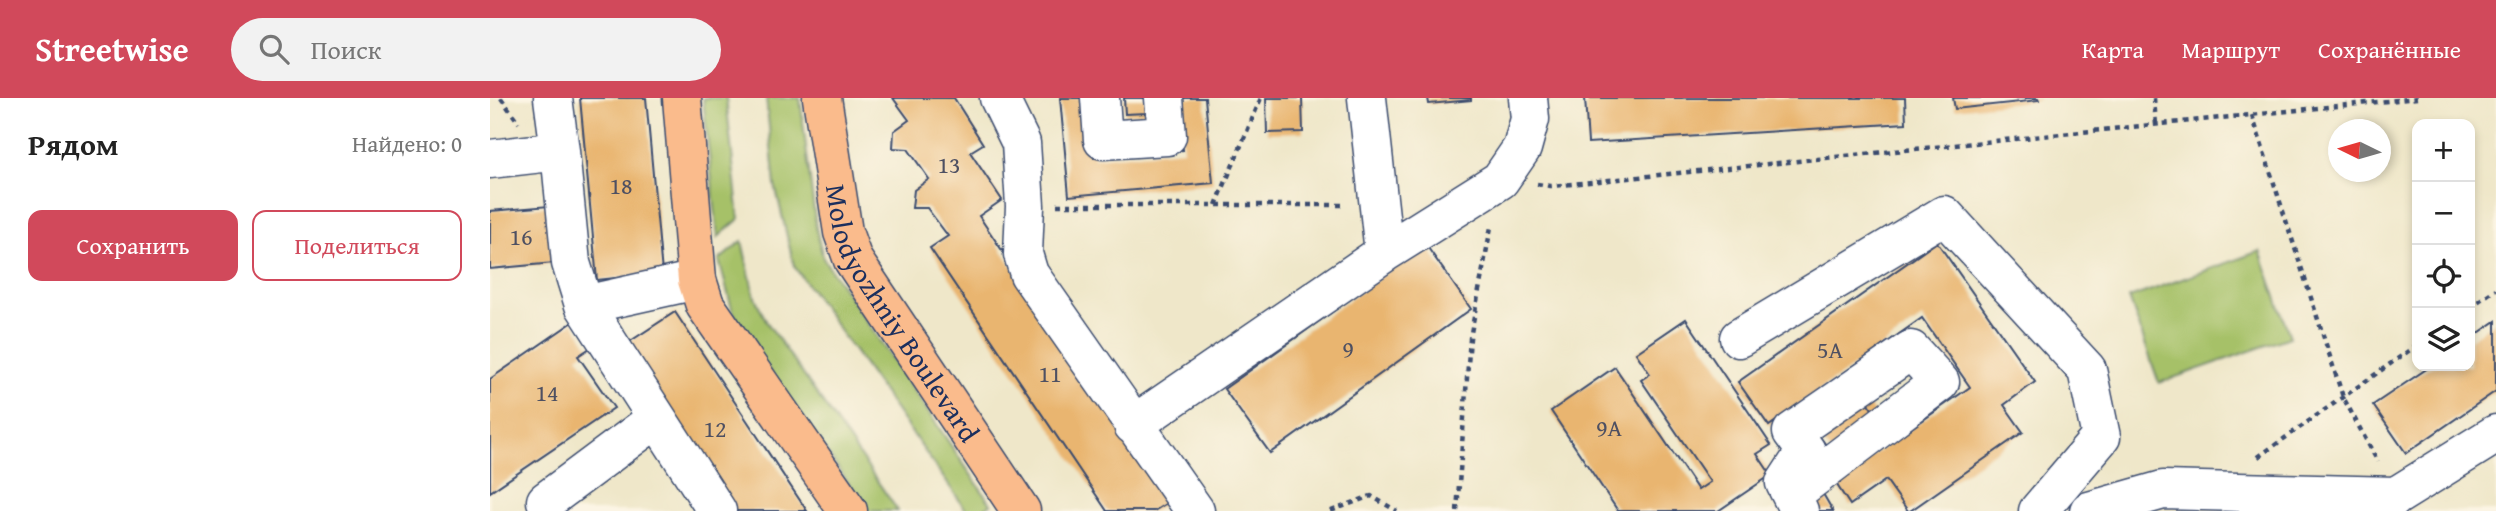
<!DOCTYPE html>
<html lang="ru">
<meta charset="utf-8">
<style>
body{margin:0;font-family:"Gentium Book Plus",serif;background:#f2f2f2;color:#222}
.controls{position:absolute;right:21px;top:21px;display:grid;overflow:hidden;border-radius:14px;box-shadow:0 4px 10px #0003}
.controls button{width:63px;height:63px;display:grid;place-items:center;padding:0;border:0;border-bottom:2px solid #e0e0e0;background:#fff;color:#222;font:35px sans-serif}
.compass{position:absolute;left:1838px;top:21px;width:63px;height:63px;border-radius:50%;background:#fff;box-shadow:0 4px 10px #0003;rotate:275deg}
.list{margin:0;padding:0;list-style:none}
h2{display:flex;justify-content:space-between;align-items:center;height:91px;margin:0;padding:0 28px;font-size:30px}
h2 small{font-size:23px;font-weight:400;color:#767676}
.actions{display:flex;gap:14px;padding:21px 28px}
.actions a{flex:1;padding:16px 0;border:2px solid #d1495b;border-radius:14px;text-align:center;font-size:24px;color:#d1495b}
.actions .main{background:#d1495b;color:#fff}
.icon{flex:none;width:38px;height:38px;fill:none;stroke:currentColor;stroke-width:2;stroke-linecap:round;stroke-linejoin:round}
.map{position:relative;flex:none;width:2006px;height:413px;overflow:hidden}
header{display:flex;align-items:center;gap:42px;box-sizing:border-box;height:98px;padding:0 35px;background:#d1495b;color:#fff}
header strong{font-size:33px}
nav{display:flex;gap:38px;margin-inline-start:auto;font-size:24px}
.search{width:490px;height:63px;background:#f2f2f2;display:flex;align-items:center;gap:18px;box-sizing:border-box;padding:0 24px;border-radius:38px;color:#767676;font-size:26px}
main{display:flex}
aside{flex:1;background:#fff}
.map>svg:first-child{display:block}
.green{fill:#a6c167;stroke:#607862;stroke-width:2}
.building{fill:#e9b56f}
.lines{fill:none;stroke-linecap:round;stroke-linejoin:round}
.minor-casing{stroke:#3b4b6e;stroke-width:41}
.major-casing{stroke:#3b4b6e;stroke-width:41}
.path{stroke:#3b4b6e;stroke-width:4.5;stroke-dasharray:5 5;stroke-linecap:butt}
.minor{stroke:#fff;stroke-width:38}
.major{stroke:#fabb8c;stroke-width:38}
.labels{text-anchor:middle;stroke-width:5;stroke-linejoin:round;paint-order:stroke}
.number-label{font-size:24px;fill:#4e5062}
.street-label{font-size:28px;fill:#1b2f5e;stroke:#fcf5e5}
</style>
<header>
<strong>Streetwise</strong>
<div class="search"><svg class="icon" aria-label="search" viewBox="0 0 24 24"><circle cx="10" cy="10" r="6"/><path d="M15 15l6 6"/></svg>Поиск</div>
<nav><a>Карта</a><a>Маршрут</a><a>Сохранённые</a></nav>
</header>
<main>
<aside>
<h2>Рядом<small>Найдено: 0</small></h2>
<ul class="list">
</ul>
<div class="actions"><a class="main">Сохранить</a><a>Поделиться</a></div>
</aside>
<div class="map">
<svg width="2006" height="413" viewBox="0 0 2006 413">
<rect width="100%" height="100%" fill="#fcf5e5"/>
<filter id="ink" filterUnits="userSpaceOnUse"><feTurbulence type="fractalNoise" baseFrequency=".0143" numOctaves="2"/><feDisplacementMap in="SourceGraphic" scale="14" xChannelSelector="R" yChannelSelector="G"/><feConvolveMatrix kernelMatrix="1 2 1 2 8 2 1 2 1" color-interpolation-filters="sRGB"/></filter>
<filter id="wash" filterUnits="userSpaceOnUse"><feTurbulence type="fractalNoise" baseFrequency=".00686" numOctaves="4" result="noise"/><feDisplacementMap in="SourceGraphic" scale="28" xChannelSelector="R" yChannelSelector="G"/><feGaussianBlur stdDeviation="1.57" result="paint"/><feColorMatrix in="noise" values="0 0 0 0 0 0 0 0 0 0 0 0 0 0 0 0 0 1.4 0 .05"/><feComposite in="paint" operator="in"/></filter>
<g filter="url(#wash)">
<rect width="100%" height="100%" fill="#efe7c9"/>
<path class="green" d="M213,0H236L249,121L228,139Z
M276,0H310L326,130L333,160L501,406L491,413H477L304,168L285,87Z
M252,143L264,197L276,223L408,413H378L253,235L242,211L229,162Z
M1770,153L1800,239L1669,285L1639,200Z"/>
<g id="blocks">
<path class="building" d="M90,0H156L172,175L107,182Z
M403,0H464L493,46L480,54L512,102L489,118L680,403L664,413H617L440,150L458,138L437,110H422L424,92L439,81L418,51L403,50L404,33L419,22Z
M570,0H598L604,60L693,52L688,0H715L723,85L579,98Z
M634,0H656L657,15L635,16Z
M776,0H812L813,34L777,35Z
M938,0H981V2L939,6Z
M1095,0H1415L1416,25L1098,45Z
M1463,0H1548L1549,2L1465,11Z
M59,108L64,165L0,171V113Z
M1447,144L1545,284L1514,307L1533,334L1420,413H1418L1396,382L1360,407L1345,384L1480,289L1432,220L1279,328L1248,284Z
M936,147L981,211L780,355L734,291Z
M185,214L317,413H242L133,248Z
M1196,221L1281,347L1267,356L1281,377L1228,413H1128L1061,313L1125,269L1208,392L1220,384L1151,282L1160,276L1146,255Z
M2006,223V293L1916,355L1883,307L1941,268H1980V241Z
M83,224L100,250L88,258L124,310L0,394V281Z
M1373,298L1388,320L1341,354L1325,332Z
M1329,389L1343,413H1324L1315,398Z"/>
</g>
</g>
<g filter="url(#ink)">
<use href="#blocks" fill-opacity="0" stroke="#3b4b6e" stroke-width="2"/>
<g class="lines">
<g class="minor-casing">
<path id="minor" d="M509,0L531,45L535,108L533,156L539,176L705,413
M610,0L613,42L677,38L674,0
M70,53L81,165L94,207
M0,61L70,53L63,0
M894,155L1010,82L1032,50L1040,21L1038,0
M207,182L94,207L227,413
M1249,240L1454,117L1597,272L1611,339L1548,413
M643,327L894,155L877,0
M1301,397L1450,284L1421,252L1302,334L1316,353L1295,385L1309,413
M56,403L166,321
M1599,413L1673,392L1906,398
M1889,413L1906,398L2006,336"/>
</g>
<g class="major-casing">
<g id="major">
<path d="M192,0L207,182L215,207L358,413"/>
<path id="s1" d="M332,0L353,134L363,162L531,413"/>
</g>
</g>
<path class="path" d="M11,0L29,25
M1664,0L1666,27
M1762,17L1853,299L1888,364
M1047,86L1061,88L1927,0
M567,107H856
M726,107L771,0
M1980,209L2006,191
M1768,359L1927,247
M841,413L881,398L907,413
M967,413L980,240L1001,129"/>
<use href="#minor" class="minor"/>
<use href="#major" class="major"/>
</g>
</g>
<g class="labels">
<g class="number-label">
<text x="459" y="75">13</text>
<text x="131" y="96">18</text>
<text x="31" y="147">16</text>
<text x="858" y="259">9</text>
<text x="1340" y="260">5А</text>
<text x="560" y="284">11</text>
<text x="57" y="303">14</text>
<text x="1119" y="338">9А</text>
<text x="225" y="339">12</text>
</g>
<g class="street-label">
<text dy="10" stroke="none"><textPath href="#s1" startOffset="234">Molodyozhniy Boulevard</textPath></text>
</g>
</g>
</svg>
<div class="controls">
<button>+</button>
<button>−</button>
<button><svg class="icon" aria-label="locate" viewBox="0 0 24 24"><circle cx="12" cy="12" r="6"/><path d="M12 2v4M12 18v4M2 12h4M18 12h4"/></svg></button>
<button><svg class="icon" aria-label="layers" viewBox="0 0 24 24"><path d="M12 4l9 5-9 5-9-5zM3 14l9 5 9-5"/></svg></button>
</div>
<svg class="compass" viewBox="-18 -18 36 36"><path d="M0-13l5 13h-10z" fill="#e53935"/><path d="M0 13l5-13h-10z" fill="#767676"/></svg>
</div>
</main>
